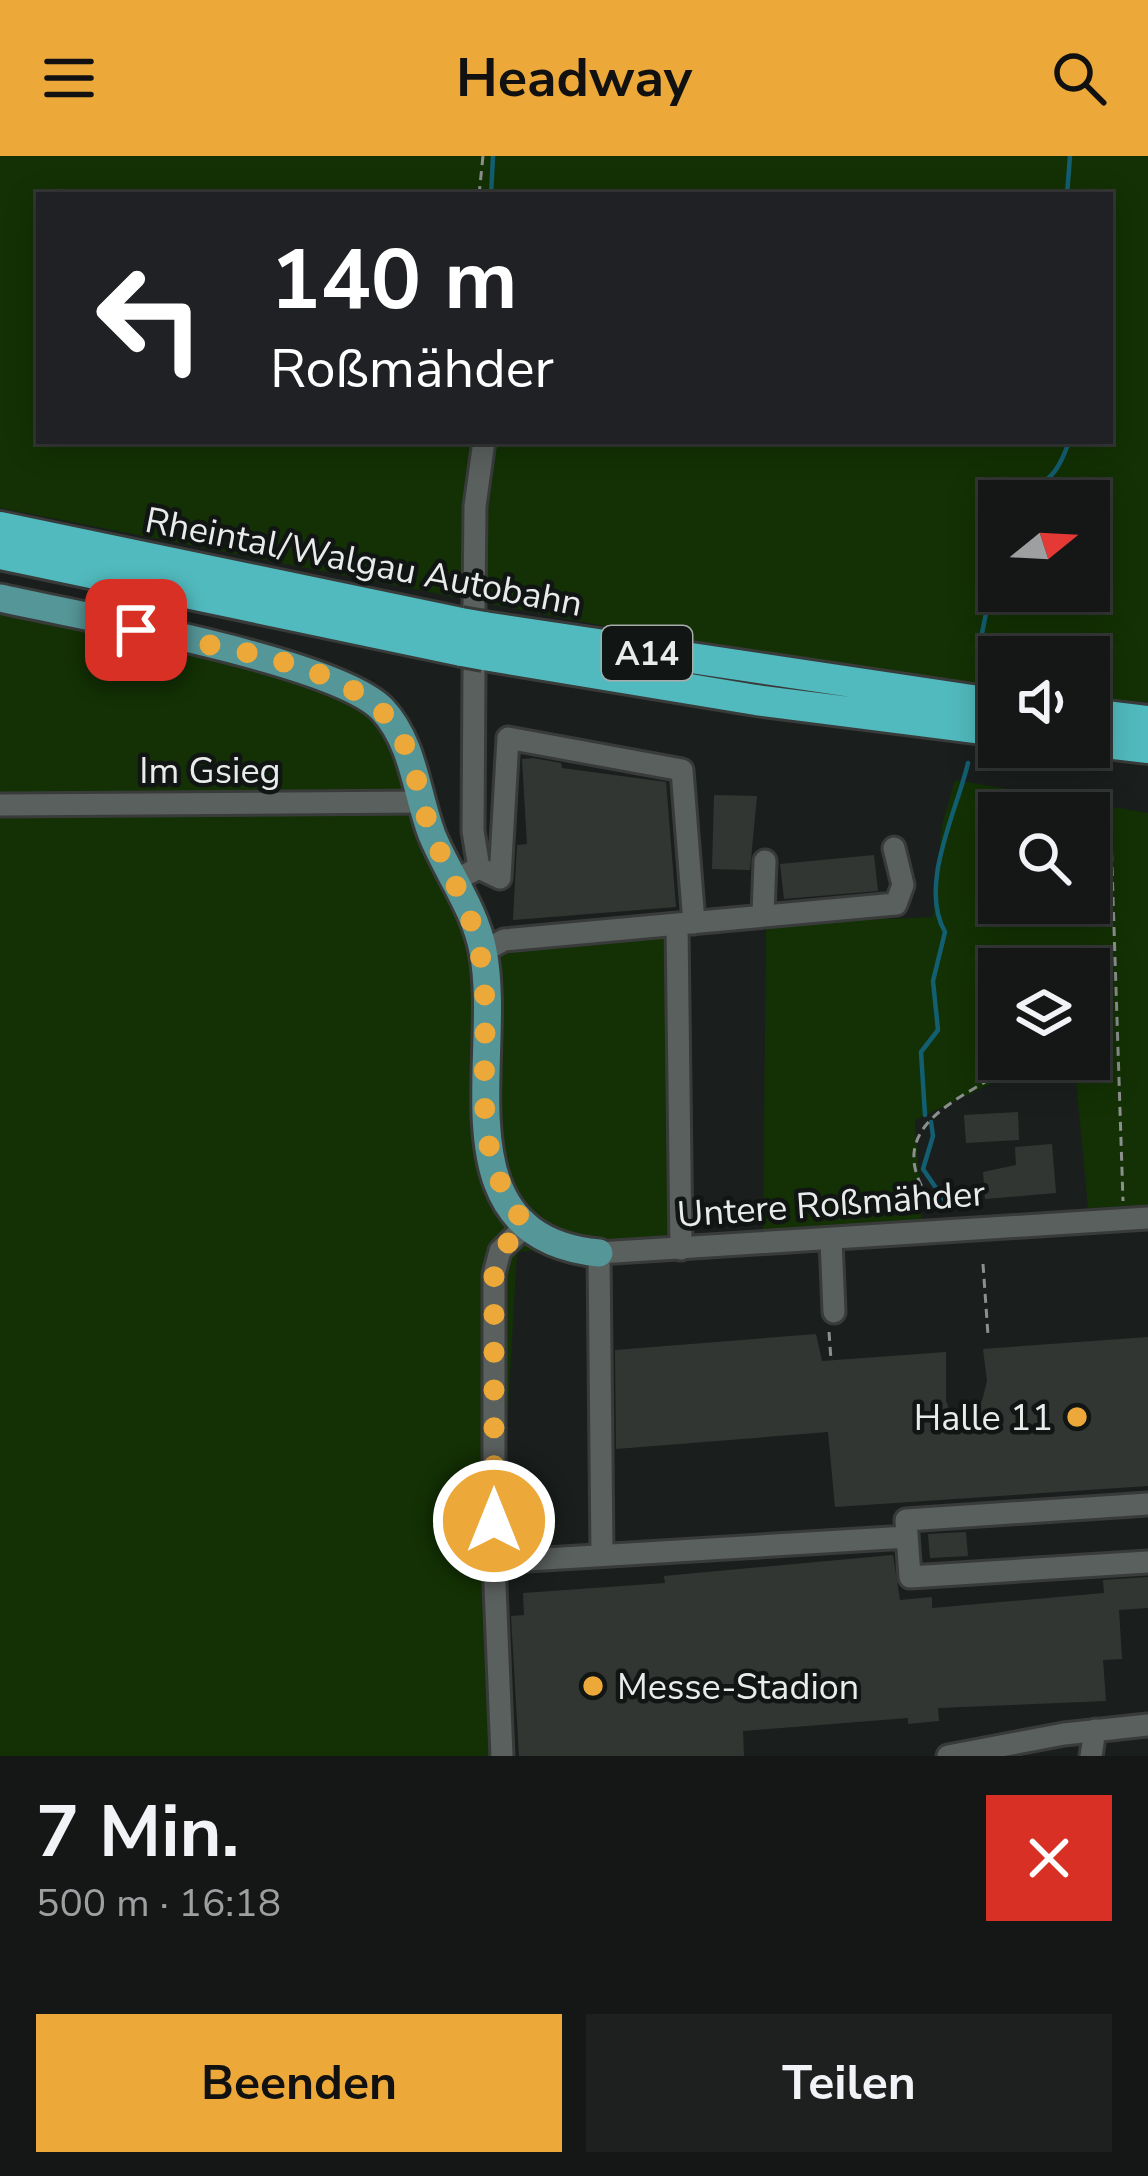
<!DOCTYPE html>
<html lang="de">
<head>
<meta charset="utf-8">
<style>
  body { margin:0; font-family:"Nunito Sans",sans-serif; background:#1d201f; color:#f1f3f6; height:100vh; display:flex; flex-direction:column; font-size:45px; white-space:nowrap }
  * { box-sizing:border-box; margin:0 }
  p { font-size:39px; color:#9d9fa1 }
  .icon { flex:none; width:66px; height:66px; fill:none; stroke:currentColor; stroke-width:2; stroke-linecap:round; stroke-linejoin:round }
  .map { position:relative; height:1600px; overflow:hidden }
  .panel { display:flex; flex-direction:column; background:#141716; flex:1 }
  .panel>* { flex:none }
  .guide { position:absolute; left:36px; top:36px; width:1077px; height:252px; border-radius:0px; box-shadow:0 6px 30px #0003,0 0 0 3px #333635; background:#202124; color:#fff; overflow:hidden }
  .needle { width:78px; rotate:72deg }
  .controls { position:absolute; left:978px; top:324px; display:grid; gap:24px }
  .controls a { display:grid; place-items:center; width:132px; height:132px; border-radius:0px; background:#141716; box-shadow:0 6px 30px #0003,0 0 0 3px #333635; font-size:60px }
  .pin { position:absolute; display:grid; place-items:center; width:102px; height:102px; color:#fff; margin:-51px; border-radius:24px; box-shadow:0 6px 18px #0006 }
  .me { position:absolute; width:132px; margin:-66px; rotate:0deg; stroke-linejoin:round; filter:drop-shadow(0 0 9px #0008) }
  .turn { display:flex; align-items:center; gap:42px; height:252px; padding:0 36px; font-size:54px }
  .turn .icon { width:156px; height:156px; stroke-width:2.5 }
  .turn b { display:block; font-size:84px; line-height:102px }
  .round { display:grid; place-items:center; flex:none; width:126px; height:126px; border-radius:0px; background:#1d201f }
  .head { display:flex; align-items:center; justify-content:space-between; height:204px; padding:0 36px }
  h1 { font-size:72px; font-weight:700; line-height:90px }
  .primary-button { display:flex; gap:24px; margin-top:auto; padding:24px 36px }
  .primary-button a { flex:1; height:138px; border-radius:0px; background:#eca93a; color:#111; font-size:48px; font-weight:700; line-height:138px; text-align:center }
  .primary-button a+a { background:#1d201f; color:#f1f3f6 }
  header { display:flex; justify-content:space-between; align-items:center; height:156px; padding:0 36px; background:#eca93a; color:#111; font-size:54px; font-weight:700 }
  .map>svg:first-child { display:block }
  .green { fill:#133104; fill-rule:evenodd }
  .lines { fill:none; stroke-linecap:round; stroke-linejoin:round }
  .stream { stroke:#135e71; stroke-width:4.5 }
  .building { fill:#323633 }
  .minor-casing { stroke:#383b3a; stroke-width:27 }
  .major-casing { stroke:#383b3a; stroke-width:33 }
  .highway-casing { stroke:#383b3a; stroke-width:36 }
  .path { stroke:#8b8f8e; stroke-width:3; stroke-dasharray:9 6; stroke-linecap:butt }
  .minor { stroke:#5a605e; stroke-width:21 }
  .major { stroke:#559698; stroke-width:27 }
  .highway { stroke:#51babe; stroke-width:30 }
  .highway-bridge-casing { stroke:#383b3a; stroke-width:36; stroke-linecap:butt }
  .highway-bridge { stroke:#51babe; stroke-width:30 }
  .route { stroke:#eca93a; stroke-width:21; stroke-dasharray:0 37.8 }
  .poi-dot { fill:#eca93a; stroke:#111615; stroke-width:4.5 }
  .labels { text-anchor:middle; stroke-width:9; stroke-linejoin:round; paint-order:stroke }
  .shield { fill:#111615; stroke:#a8acab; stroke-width:3 }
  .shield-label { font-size:33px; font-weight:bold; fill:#e9eceb }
  .street-label { font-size:36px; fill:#e9eceb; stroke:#111615 }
  .poi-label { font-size:36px; fill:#e9eceb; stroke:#111615; text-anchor:end }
</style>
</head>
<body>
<header><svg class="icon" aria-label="menu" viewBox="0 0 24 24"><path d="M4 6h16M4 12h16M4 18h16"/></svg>Headway<svg class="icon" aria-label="search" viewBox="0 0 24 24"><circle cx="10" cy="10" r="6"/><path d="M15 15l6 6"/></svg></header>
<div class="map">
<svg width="1148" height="1600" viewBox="0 0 1148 1600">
  <rect width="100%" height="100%" fill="#1a1f1e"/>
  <!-- green -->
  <path class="green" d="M0,0H1148V546L1089,541V501H999V534L783,505L0,352ZM39,39H1110V285H39ZM999,345H1089V435H999Z
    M0,454L328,532L370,557L396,594L472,791L508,797L673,777L669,1084L517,1096L500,1393L499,1600H0Z
    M955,624L1148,657V1049L1088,1052L1074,903H1089V813H999V903H1043L915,964L922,1065L763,1077L766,768L933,761L942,669ZM999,657H1089V747H999Z"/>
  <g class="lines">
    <!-- stream -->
    <path class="stream" d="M491,39L493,0
      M1067,39L1070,0
      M1009,345L1010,336C1046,332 1058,319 1069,285
      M977,502L999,393
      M925,959L921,896L938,874L933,825L945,776C918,729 957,655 968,607
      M931,966L933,980L923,1013L947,1048"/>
  </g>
  <!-- building -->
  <path class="building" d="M533,602L561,607L562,612L666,626L676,751L513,764L517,689L527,688L522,603Z
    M714,639L757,640L750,714L712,713Z
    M874,699L878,735L784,743L780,708Z
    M1018,956L1019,984L966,987L964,959Z
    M1052,988L1056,1037L985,1043L983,1016L1016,1009L1015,991Z
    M816,1178L822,1205L946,1196V1245L950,1255L965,1263L982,1245L987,1225L983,1193L1148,1181V1330L835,1351L828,1276L616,1293L615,1194Z
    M966,1376L968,1400L930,1402L928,1378Z
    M893,1399L900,1444L932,1441V1452L1104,1437L1103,1424L1148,1421V1452L1119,1454L1122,1503L1103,1504L1106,1545L938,1552L939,1565L908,1568V1562L743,1575L744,1600H519L511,1460L524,1459L523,1437L665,1427L664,1420Z"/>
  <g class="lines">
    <!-- minor casing -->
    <g class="minor-casing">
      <path id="minor" d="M474,452L475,350L484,285
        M0,649L421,646
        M479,712L500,722L508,582L682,614L694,767
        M467,718L479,712L473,675L474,515
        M763,758L765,705
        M677,769L681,1093
        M484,795L504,784L896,748L903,729L894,692
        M831,1083L834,1156
        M1148,1348L906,1364L910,1421L1148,1406
        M602,1399L599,1097L1148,1062
        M494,1406L907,1381
        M502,1600L494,1406V1118L500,1095L526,1069
        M948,1600L1064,1578L1148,1569
        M1091,1600L1095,1574"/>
    </g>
    <!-- major casing -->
    <g class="major-casing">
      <path id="major" d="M0,442C79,460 334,504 382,553C414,587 416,637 432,679C448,718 475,753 483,795C504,901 435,1081 599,1097"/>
    </g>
    <!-- highway casing -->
    <g class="highway-casing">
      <path id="highway" d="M0,371L461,467
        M0,398L462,495
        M484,471L999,548
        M484,499L756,544L999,575
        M1089,558L1148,565
        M1089,585L1148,592"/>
    </g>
    <!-- path -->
    <path class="path" d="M479,39L483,0
      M1111,681L1123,1045
      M938,1055C868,968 967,943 1022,903
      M983,1108L988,1179
      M829,1176L831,1204"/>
    <!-- minor -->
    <use href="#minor" class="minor"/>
    <!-- major -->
    <use href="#major" class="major"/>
    <!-- highway -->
    <use href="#highway" class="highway"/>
    <!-- highway-bridge casing -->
    <g class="highway-bridge-casing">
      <path id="highway-bridge" d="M461,467L484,471
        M462,495L484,499"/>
    </g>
    <!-- highway-bridge -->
    <use href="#highway-bridge" class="highway-bridge"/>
  </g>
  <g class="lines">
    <!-- route -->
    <path class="route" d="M136,474C214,493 361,504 401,581C418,613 420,652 435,685C467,756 485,778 485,859C486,942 473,1000 526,1069L500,1095L494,1118V1365"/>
  </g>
  <!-- markers -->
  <g class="poi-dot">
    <circle cx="1077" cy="1261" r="12"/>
    <circle cx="593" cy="1530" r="12"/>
  </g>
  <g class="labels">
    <!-- shield labels -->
    <rect class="shield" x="602" y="470" width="90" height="54" rx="9"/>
    <g class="shield-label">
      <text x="647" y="509">A14</text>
    </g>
    <!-- street labels -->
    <g class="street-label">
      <text transform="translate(364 405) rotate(11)" y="13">Rheintal/Walgau Autobahn</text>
      <text x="210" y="627">Im Gsieg</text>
      <text transform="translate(831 1047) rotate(-4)" y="13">Untere Roßmähder</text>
    </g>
    <!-- poi labels -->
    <g class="poi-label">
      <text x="1053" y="1274">Halle 11</text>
      <text x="617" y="1543" text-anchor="start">Messe-Stadion</text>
    </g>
  </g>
</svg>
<div class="controls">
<a><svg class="needle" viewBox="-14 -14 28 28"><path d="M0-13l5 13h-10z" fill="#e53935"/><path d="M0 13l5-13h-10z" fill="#9d9fa1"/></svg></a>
<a><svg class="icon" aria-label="sound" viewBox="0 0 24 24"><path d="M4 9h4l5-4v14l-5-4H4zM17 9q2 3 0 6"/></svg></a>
<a><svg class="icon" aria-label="search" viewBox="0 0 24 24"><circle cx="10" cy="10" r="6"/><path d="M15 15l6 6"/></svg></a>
<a><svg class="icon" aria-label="layers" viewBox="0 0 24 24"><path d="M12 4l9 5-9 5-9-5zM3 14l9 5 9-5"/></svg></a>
</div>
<div class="pin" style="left:136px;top:474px;background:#d93025"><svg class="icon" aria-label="arrive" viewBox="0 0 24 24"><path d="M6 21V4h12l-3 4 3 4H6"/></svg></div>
<svg class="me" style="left:494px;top:1365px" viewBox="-20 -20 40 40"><circle r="17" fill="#eca93a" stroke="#fff" stroke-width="3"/><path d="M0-11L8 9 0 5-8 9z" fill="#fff"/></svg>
<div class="guide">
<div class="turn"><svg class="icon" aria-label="left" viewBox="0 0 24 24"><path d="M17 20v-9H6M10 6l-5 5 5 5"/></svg><div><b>140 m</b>Roßmähder</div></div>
</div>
</div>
<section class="panel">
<div class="head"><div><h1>7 Min.</h1><p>500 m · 16:18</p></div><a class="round" style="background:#d93025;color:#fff"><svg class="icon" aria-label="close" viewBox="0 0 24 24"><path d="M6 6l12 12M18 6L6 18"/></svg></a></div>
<div class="primary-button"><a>Beenden</a><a>Teilen</a></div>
</section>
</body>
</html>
